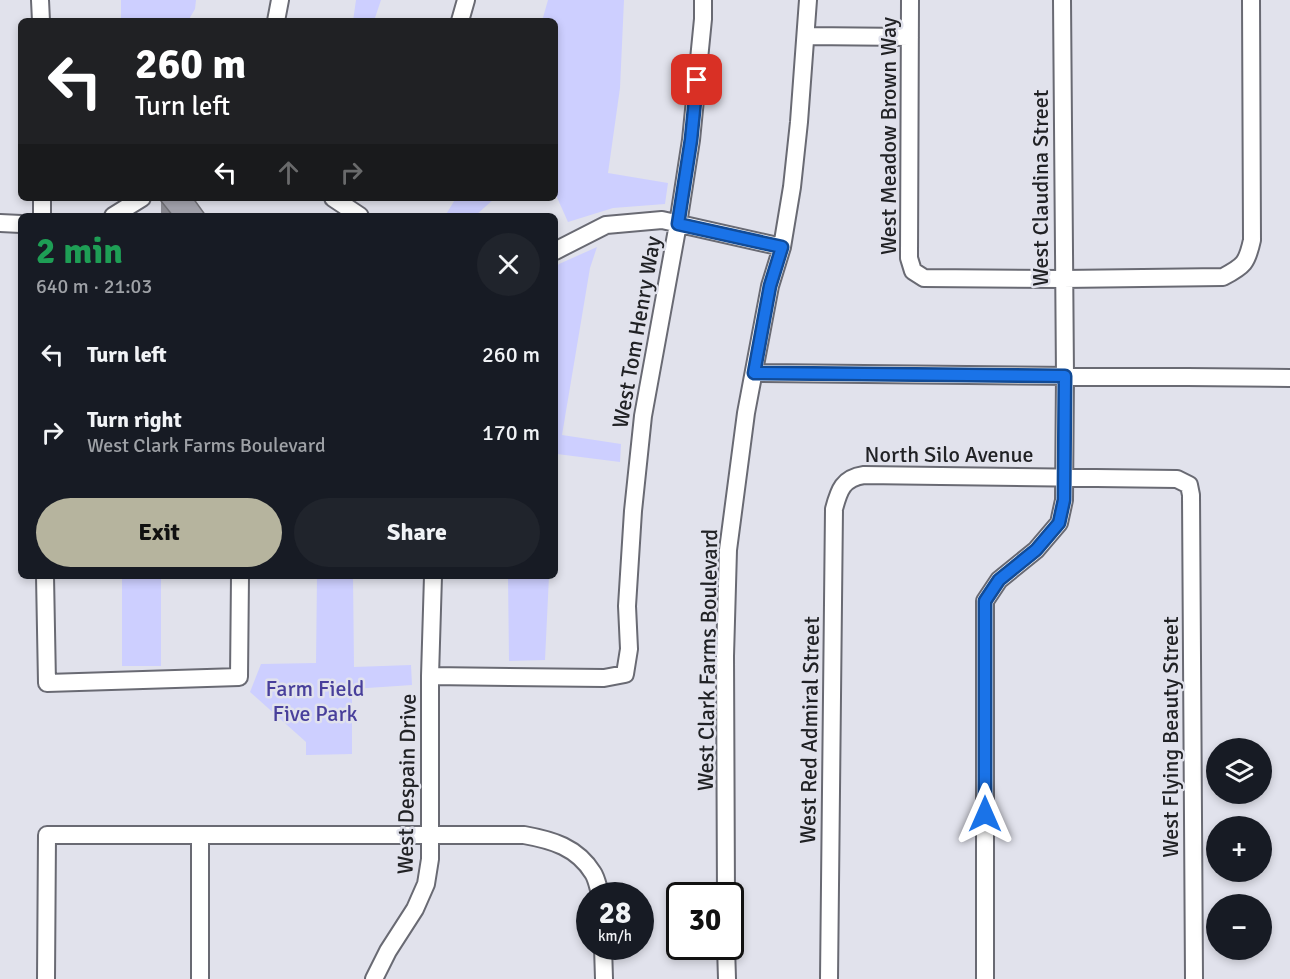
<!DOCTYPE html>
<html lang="en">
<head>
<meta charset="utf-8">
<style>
  body { margin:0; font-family:Signika,sans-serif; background:#20242c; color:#f1f3f6; height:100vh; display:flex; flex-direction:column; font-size:22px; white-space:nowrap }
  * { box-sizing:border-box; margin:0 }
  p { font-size:20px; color:#9ea1a6 }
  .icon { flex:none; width:33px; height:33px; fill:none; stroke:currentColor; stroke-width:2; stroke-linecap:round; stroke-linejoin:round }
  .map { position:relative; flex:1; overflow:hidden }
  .side { position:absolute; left:18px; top:213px; width:540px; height:366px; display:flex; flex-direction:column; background:#171b24; border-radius:9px; box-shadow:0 3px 9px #0003 }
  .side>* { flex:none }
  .banner { position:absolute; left:18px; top:18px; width:540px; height:183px; border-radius:9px; box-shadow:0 3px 9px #0003; background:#202124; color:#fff; overflow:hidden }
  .fabs { position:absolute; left:1206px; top:738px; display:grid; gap:12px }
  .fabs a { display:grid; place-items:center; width:66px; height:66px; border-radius:50%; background:#171b24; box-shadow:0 3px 9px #0003; font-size:30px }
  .speed { position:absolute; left:576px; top:882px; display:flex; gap:12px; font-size:30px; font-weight:700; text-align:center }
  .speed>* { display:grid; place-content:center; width:78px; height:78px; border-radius:50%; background:#171b24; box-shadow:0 3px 9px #0003; line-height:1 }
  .speed small { font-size:15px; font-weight:400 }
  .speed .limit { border:3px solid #111; border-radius:9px; background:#fff; color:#111 }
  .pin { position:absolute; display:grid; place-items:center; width:51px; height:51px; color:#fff; margin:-26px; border-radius:12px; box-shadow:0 3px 9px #0006 }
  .me { position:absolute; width:66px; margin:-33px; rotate:0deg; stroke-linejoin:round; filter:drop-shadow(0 0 4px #0008) }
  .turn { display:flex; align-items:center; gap:21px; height:126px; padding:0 18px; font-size:27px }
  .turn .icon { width:78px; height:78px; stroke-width:2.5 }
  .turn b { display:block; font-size:42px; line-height:51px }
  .lanes { display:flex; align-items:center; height:57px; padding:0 18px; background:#0003; justify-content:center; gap:30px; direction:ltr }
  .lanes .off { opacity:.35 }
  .round { display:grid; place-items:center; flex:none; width:63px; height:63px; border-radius:32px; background:#20242c }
  .head { display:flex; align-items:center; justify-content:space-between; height:102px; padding:0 18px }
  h1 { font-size:36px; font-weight:700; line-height:45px; color:#1e9e55 }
  .button { display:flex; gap:12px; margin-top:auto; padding:12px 18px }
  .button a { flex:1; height:69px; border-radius:36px; background:#b6b49e; color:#111; font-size:24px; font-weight:700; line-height:69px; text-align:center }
  .button a+a { background:#20242c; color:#f1f3f6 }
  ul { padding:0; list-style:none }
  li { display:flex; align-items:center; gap:18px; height:78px; padding:0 18px }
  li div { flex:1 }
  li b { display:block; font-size:22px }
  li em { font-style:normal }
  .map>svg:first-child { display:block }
  .green { fill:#cdcfff }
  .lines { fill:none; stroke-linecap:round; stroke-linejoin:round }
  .minor-casing { stroke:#696a73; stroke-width:20 }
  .minor { stroke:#fff; stroke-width:16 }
  .wall { fill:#8e8e96 }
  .building { fill:#a5a5af; stroke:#74747a; stroke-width:1.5 }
  .route-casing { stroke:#114b97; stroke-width:15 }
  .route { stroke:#1a73e8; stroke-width:10 }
  .labels { text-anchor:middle; stroke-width:5; stroke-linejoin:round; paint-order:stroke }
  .street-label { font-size:22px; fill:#212225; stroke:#e1e2ec }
  .park-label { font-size:22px; fill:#483f9b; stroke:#e1e2ec }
</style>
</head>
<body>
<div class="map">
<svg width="1290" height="979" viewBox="0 0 1290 979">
  <rect width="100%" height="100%" fill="#e1e2ec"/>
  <!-- green -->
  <path class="green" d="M121,0H196L195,9L188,21H121Z
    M356,0H381L374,21H353Z
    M548,0H624L620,88L608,173L668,183L665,204L613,208L568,222L555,193V21H542Z
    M456,198H495L475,216H445Z
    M597,247L590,268L562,435L621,444L620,462L557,454L555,487V268L559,264Z
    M122,576H161V666H122Z
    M317,576H353L354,667L411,665L412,685L352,689V754L306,755V742L250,692L261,664L316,663Z
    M508,576H549L545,660L509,661Z"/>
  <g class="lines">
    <!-- minor casing -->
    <g class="minor-casing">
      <path id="minor" d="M40,0L41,21
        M910,0L909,258L913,271L924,278L1063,279L1223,277C1244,266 1247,263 1252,240L1251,0
        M276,21L280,0
        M460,21L466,0
        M806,36L910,37
        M42,198V216
        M333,198L360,216
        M113,216L142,198
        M0,223L21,224
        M555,251L606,225L662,220L782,247
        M754,373L1290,378
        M45,576L47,683L239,677L240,576
        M430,676L604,678L625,674L629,649L627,606L633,511L643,416L678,224L691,140L703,19V0
        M200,835V979
        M726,896L725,656L728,550L746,413L770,286L782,247L792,187L799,122L808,0
        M603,946L604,979
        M726,946L727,979
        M46,979L47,835H524C552,840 577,847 593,873C597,879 598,888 601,896
        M374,979L388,951L415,909L426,884L430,859V676L433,576
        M829,979L834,509C839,490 843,478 864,475L1177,479L1189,485L1191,495L1194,979
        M985,979V601L999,580L1036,550L1059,523L1064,500L1065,376L1062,0"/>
    </g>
    <!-- minor -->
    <use href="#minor" class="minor"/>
  </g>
  <!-- wall -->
  <path class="wall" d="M175,200L206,216H163L161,214V201Z"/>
  <!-- building -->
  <path class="building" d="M166,198H174L175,200L178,198H193L206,216H173L161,201Z"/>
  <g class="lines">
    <!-- route casing -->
    <g class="route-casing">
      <path id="route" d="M697,80L691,140L678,224L782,247L770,286L754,373L1065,376L1064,500L1059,523L1036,550L999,580L985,601V814"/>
    </g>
    <!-- route -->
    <use href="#route" class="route"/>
  </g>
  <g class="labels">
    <!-- street labels -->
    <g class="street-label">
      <text transform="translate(888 136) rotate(-90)" y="8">West Meadow Brown Way</text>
      <text transform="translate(1040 188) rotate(-90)" y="8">West Claudina Street</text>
      <text transform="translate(636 332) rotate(-80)" y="8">West Tom Henry Way</text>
      <text x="949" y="462">North Silo Avenue</text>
      <text transform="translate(707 660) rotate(-89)" y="8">West Clark Farms Boulevard</text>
      <text transform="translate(809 730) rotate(-89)" y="8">West Red Admiral Street</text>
      <text transform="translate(1170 737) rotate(-90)" y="8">West Flying Beauty Street</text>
      <text transform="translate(406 784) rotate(-89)" y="8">West Despain Drive</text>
    </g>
    <!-- park labels -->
    <g class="park-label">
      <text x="315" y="696">Farm Field<tspan x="315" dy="25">Five Park</tspan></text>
    </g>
  </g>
</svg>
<div class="fabs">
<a><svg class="icon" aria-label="layers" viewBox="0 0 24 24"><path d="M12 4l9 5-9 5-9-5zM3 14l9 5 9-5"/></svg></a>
<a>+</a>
<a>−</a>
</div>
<div class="speed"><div>28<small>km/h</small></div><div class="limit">30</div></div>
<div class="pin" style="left:697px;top:80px;background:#d93025"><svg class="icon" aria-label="arrive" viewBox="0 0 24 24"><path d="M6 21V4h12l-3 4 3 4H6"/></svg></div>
<svg class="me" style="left:985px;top:814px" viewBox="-20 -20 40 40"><path d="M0-17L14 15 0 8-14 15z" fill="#1a73e8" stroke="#fff" stroke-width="4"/></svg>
<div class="banner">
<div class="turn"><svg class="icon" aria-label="left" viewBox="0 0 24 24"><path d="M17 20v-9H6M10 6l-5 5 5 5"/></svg><div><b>260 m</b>Turn left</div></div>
<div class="lanes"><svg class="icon" aria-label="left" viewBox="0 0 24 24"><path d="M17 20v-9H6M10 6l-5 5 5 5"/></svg><svg class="icon off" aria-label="ahead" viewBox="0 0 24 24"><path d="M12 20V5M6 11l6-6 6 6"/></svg><svg class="icon off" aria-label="right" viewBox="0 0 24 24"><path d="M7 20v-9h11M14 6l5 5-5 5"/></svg></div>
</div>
<section class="side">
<div class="head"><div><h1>2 min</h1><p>640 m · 21:03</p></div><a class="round"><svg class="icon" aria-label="close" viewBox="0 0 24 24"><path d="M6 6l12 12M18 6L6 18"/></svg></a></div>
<ul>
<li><svg class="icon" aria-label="left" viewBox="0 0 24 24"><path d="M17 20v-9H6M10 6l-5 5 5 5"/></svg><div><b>Turn left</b></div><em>260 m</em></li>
<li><svg class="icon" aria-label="right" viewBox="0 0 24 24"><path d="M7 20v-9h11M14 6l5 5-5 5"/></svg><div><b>Turn right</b><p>West Clark Farms Boulevard</p></div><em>170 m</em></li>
</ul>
<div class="button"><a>Exit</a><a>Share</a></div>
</section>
</div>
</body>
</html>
